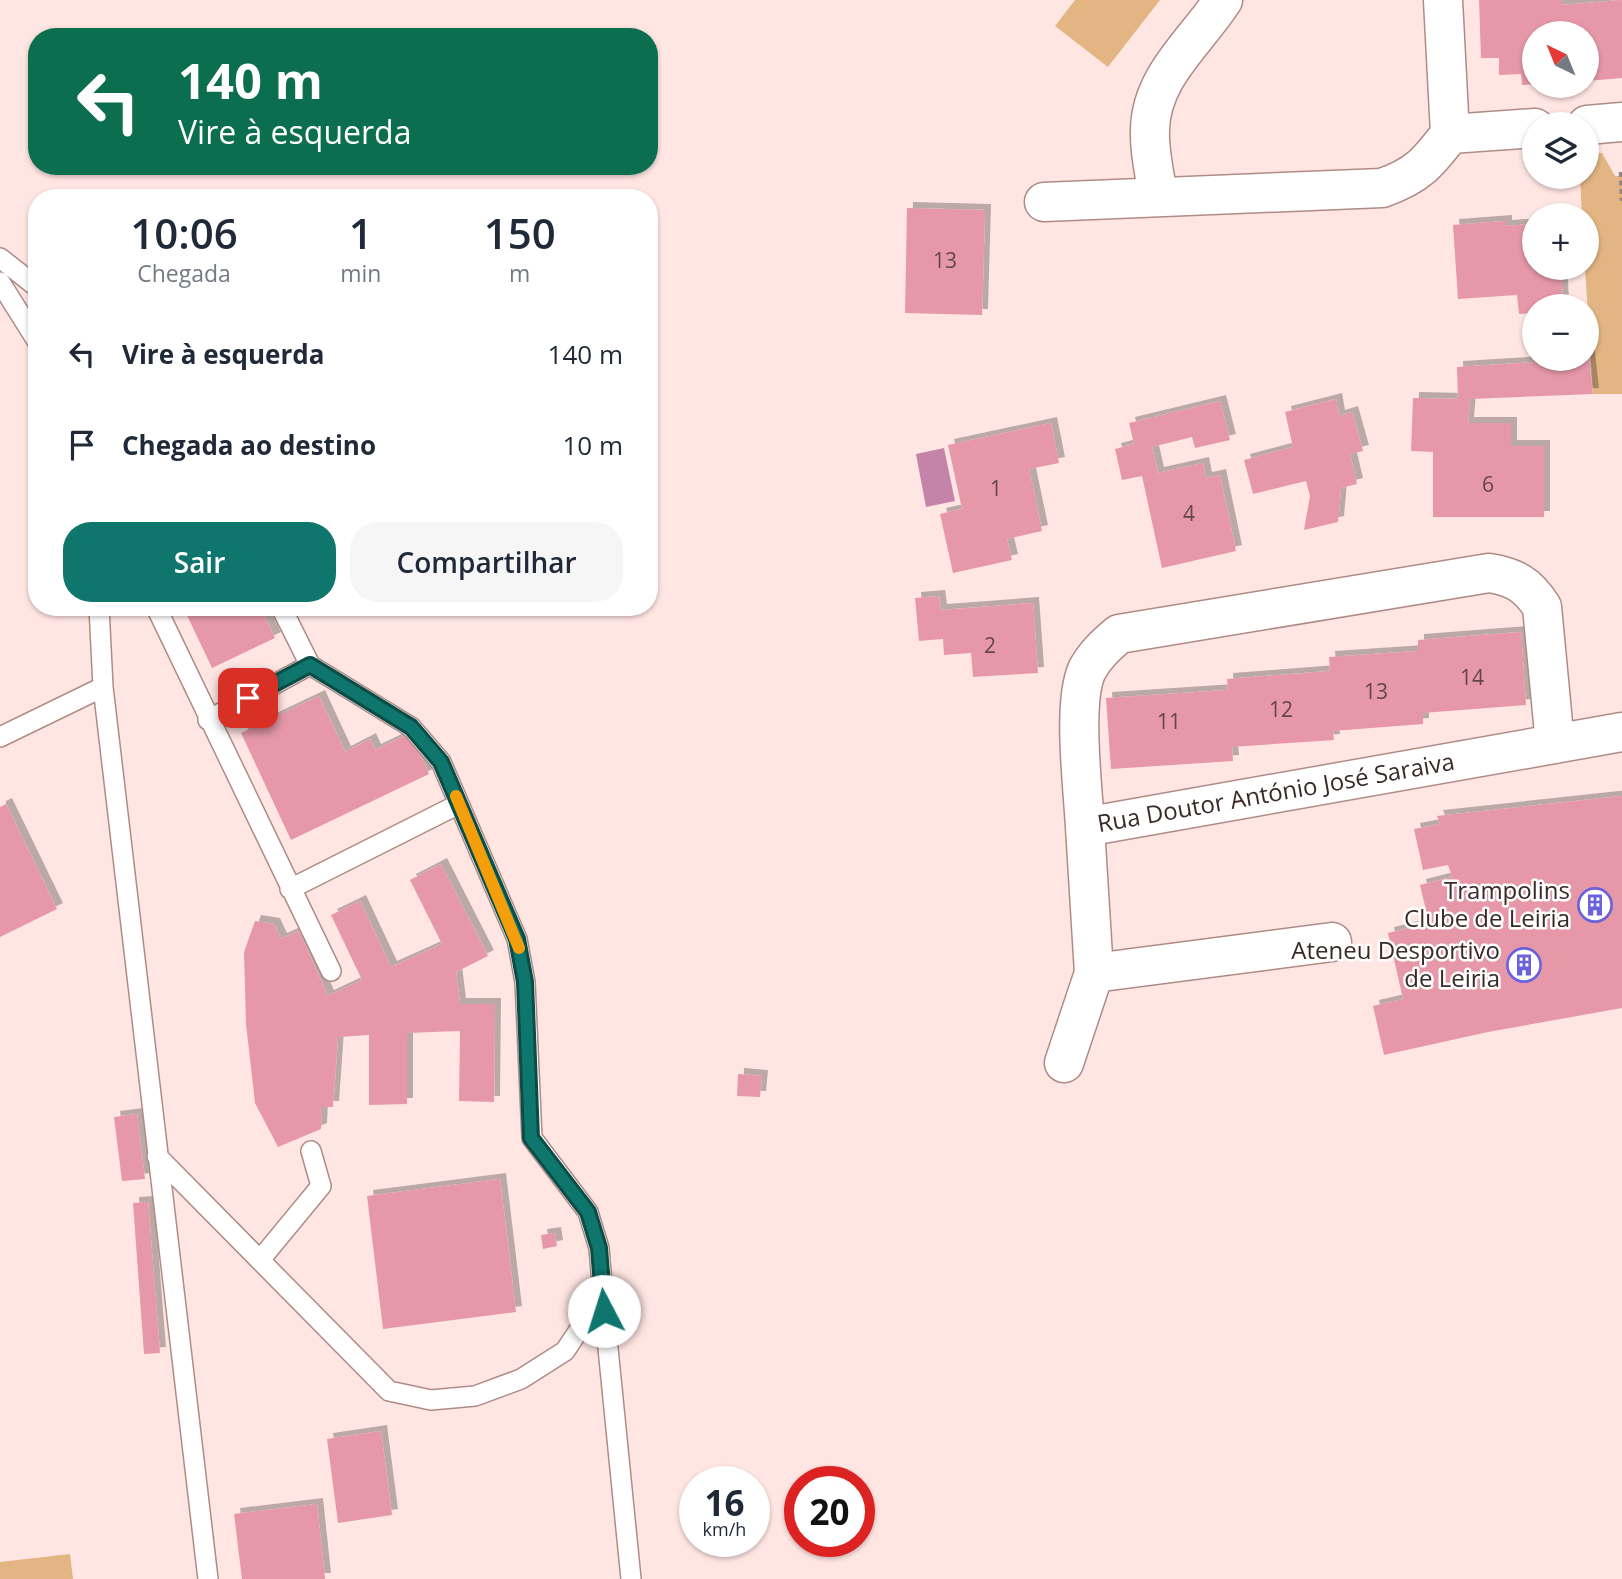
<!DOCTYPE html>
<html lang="pt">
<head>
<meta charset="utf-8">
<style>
  body { margin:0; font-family:"Open Sans",sans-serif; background:#f6f6f7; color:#1f2937; height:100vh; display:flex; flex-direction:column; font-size:26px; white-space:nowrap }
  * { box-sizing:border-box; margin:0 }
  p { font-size:23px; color:#747a83 }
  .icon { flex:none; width:38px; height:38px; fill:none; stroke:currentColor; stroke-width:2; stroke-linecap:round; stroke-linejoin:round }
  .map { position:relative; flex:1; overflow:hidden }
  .drawer { position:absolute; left:28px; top:189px; width:630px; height:427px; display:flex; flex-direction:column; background:#fff; border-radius:28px; box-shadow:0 2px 5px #0004 }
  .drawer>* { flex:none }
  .banner { position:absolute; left:28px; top:28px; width:630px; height:147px; border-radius:28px; box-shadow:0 2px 5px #0004; background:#0b6e4f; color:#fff; overflow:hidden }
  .needle { width:46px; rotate:317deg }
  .buttons { position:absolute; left:1522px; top:21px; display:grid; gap:14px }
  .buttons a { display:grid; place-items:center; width:77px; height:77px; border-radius:50%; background:#fff; box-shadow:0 2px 5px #0004; font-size:35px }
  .speed { position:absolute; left:679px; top:1466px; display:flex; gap:14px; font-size:35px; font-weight:700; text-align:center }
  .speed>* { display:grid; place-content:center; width:91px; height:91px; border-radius:50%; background:#fff; box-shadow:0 2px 5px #0004; line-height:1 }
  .speed small { font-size:18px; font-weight:400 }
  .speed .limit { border:10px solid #d22; background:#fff; color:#111 }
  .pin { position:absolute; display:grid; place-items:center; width:60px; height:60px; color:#fff; margin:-30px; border-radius:14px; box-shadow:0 4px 10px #0006 }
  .me { position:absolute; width:77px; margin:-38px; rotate:355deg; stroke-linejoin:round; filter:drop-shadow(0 0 5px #0008) }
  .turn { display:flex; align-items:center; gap:24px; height:147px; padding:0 35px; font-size:32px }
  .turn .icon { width:91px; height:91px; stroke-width:2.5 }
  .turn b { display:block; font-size:49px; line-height:60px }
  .eta { display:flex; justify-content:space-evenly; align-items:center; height:119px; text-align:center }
  .eta b { font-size:42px; font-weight:600; line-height:49px }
  .primary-button { display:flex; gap:14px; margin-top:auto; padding:14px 35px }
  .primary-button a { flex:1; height:80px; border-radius:28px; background:#0f766e; color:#fff; font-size:28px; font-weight:600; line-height:80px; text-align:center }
  .primary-button a+a { background:#f6f6f7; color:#1f2937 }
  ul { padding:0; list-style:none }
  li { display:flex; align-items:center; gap:21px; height:91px; padding:0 35px }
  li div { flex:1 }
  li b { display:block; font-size:26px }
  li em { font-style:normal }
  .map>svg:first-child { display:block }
  .green { fill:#e3b583 }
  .water { fill:#c683a9 }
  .building { fill:#e698a8; filter:url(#shadow) }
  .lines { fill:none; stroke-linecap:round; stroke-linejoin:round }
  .lane-casing { stroke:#b08b86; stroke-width:22 }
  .street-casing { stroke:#b08b86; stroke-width:41 }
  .path { stroke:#978381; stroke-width:4.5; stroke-dasharray:5 3.5; stroke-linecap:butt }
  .lane { stroke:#fff; stroke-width:19 }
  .street { stroke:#fff; stroke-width:38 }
  .route-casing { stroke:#0a4d48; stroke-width:18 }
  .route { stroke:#0f766e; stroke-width:12 }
  .slow { stroke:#f59e0b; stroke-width:12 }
  .labels { text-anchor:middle; stroke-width:5; stroke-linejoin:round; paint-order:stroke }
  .number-label { font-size:21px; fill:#644648 }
  .street-label { font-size:24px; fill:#392a28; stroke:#fff }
  .poi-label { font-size:24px; fill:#392a28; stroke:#fff; text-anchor:end }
</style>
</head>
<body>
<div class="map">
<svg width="1622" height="1579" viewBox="0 0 1622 1579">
  <defs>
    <filter id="shadow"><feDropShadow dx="6" dy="-6" stdDeviation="0" flood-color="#0004"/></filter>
  </defs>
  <rect width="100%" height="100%" fill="#ffe6e3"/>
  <!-- green -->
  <path class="green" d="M1075,0H1160L1108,67L1055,26Z
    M1587,153H1602L1615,176H1622V394H1593L1585,268L1587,215H1582L1580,177H1587Z
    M70,1554L73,1579H0V1562Z"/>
  <!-- water -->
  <path class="water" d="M944,448L955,501L926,507L916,454Z"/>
  <!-- building -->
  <path class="building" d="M1479,0H1562V5L1622,0V78L1587,81V33H1535V84L1522,85L1521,74L1499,75V58H1481Z
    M907,208L985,210L982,315L905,313Z
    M1506,221V226L1535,224V268H1561L1563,306H1535V313L1519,314L1517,295L1458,299L1453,225Z
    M1587,340L1593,394L1470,399L1468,423H1511V446H1544V517H1433V452L1411,451L1413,398L1458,399L1457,367L1587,359Z
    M1336,399L1339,416L1352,412L1363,451L1350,454L1357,484L1341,488L1338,522L1304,530L1310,496L1306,481L1253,494L1244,460L1293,447L1285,412Z
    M1220,401L1230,440L1195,448L1192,437L1152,447L1158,473L1203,463L1206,478L1220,475L1236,551L1162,568L1142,476L1122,480L1115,449L1134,444L1129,423Z
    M1051,423L1059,463L1029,469L1042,531L1007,539L1012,560L953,573L940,514L962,509L948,445Z
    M939,596L941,610L1033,603L1038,673L973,677L971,653L944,655L943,639L919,641L915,598Z
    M183,607H260L275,638L212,668Z
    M1521,632L1526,705L1423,713V724L1333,731L1334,740L1232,747L1233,761L1111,769L1106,698L1228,690L1227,679L1330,671L1329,657L1418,651V640Z
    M319,696L345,752L370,739L375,750L410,733L429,774L291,840L241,733Z
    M1622,796V1008L1488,1032L1384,1055L1373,1006L1403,999L1388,933L1429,923L1420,885L1452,877L1448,865L1423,870L1414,829L1440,824L1437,816Z
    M6,804L57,909L0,937V807Z
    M441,864L488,956L456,972L460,1004H495L494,1102L459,1101L460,1031L407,1033V1104L369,1105V1035L338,1037L333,1107H322L321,1129L278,1147L255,1103L246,1024L244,952L255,921L274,924L281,939L299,931L328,996L362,980L331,915L360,901L391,967L442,944L410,880Z
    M738,1074L762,1076L760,1097L737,1096Z
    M137,1114L145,1179L122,1181L114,1117Z
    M500,1179L516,1312L383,1329L367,1196Z
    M148,1202L160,1353L144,1354L133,1203Z
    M555,1233L557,1246L543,1249L541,1235Z
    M381,1431L392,1515L338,1523L327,1439Z
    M317,1504L325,1579H242L234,1514Z"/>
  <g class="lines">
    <!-- lane casing -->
    <g class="lane-casing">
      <path id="lane" d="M0,258L37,287
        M0,282L37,341
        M99,607L103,687L208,1579
        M156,607L331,971
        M281,607L310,665
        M0,737L103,687
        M290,889L459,804
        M157,1156L389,1391L431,1400L475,1396L521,1379L565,1351L591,1312L602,1284L599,1248L588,1212L532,1138L525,982L517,939L441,762L411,727L310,665L208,720
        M260,1260L321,1186L311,1151
        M602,1288L631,1579"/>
    </g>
    <!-- street casing -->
    <g class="street-casing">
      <path id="street" d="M1443,0L1450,134
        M1587,125L1622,122
        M1158,196C1155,175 1149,152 1150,131C1150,77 1196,42 1223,0
        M1044,202L1382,188C1417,176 1428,163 1450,134L1535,128
        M1085,827C1083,788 1072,703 1087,670C1095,655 1106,645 1119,634L1489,573C1515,577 1528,585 1542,607L1555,744
        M1094,973L1332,942
        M1064,1063L1094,973L1085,827L1622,732"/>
    </g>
    <!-- path -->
    <path class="path" d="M1621,172L1622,201"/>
    <!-- lane -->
    <use href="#lane" class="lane"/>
    <!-- street -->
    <use href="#street" class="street"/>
  </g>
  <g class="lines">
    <!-- route casing -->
    <g class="route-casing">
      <path id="route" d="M248,698L310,665L411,727L441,762L517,939L525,982L531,1138L588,1212L599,1248L604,1311"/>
    </g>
    <!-- route -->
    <use href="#route" class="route"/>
    <!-- slow -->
    <path class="slow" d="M456,796L519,948"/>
  </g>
  <!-- icons -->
  <defs>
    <g id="building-ring" transform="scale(1.75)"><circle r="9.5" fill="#fff" stroke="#6a61db" stroke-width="1.5"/><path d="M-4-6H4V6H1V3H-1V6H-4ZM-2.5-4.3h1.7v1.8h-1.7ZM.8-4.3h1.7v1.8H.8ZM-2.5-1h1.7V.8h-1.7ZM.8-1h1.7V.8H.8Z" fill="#6a61db"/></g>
  </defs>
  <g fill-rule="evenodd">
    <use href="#building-ring" x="1595" y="905"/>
    <use href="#building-ring" x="1524" y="965"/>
  </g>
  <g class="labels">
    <!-- number labels -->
    <g class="number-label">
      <text x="945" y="268">13</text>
      <text x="1488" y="492">6</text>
      <text x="996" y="496">1</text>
      <text x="1189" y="521">4</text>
      <text x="990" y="653">2</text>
      <text x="1472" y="685">14</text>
      <text x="1376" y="699">13</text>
      <text x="1281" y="717">12</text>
      <text x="1169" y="729">11</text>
    </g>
    <!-- street labels -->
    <g class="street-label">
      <text transform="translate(1276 793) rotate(-10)" y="8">Rua Doutor António José Saraiva</text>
    </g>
    <!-- poi labels -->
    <g class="poi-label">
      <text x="1570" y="899">Trampolins<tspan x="1570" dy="28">Clube de Leiria</tspan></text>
      <text x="1500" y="959">Ateneu Desportivo<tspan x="1500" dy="28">de Leiria</tspan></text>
    </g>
  </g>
</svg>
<div class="buttons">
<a><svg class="needle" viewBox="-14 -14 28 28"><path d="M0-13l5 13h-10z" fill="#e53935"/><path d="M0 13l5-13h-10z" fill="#747a83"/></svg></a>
<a><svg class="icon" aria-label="layers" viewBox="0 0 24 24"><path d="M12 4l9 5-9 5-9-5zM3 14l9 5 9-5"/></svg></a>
<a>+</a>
<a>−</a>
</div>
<div class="speed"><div>16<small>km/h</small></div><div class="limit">20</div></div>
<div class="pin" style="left:248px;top:698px;background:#d93025"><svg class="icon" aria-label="arrive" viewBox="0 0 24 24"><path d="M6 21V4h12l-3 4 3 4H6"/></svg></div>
<svg class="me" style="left:604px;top:1311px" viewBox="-20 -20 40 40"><circle r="19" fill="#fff"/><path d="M0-13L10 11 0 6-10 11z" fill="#0f766e"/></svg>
<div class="banner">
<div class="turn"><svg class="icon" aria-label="left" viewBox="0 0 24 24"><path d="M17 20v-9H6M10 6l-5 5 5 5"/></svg><div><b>140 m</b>Vire à esquerda</div></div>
</div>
<section class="drawer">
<div class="eta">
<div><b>10:06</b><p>Chegada</p></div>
<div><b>1</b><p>min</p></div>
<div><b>150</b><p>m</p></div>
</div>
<ul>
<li><svg class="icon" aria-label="left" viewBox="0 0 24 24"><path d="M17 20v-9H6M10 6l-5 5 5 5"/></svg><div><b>Vire à esquerda</b></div><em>140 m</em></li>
<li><svg class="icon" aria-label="arrive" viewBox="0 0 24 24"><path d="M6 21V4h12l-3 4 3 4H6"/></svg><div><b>Chegada ao destino</b></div><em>10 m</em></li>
</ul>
<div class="primary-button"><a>Sair</a><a>Compartilhar</a></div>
</section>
</div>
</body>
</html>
